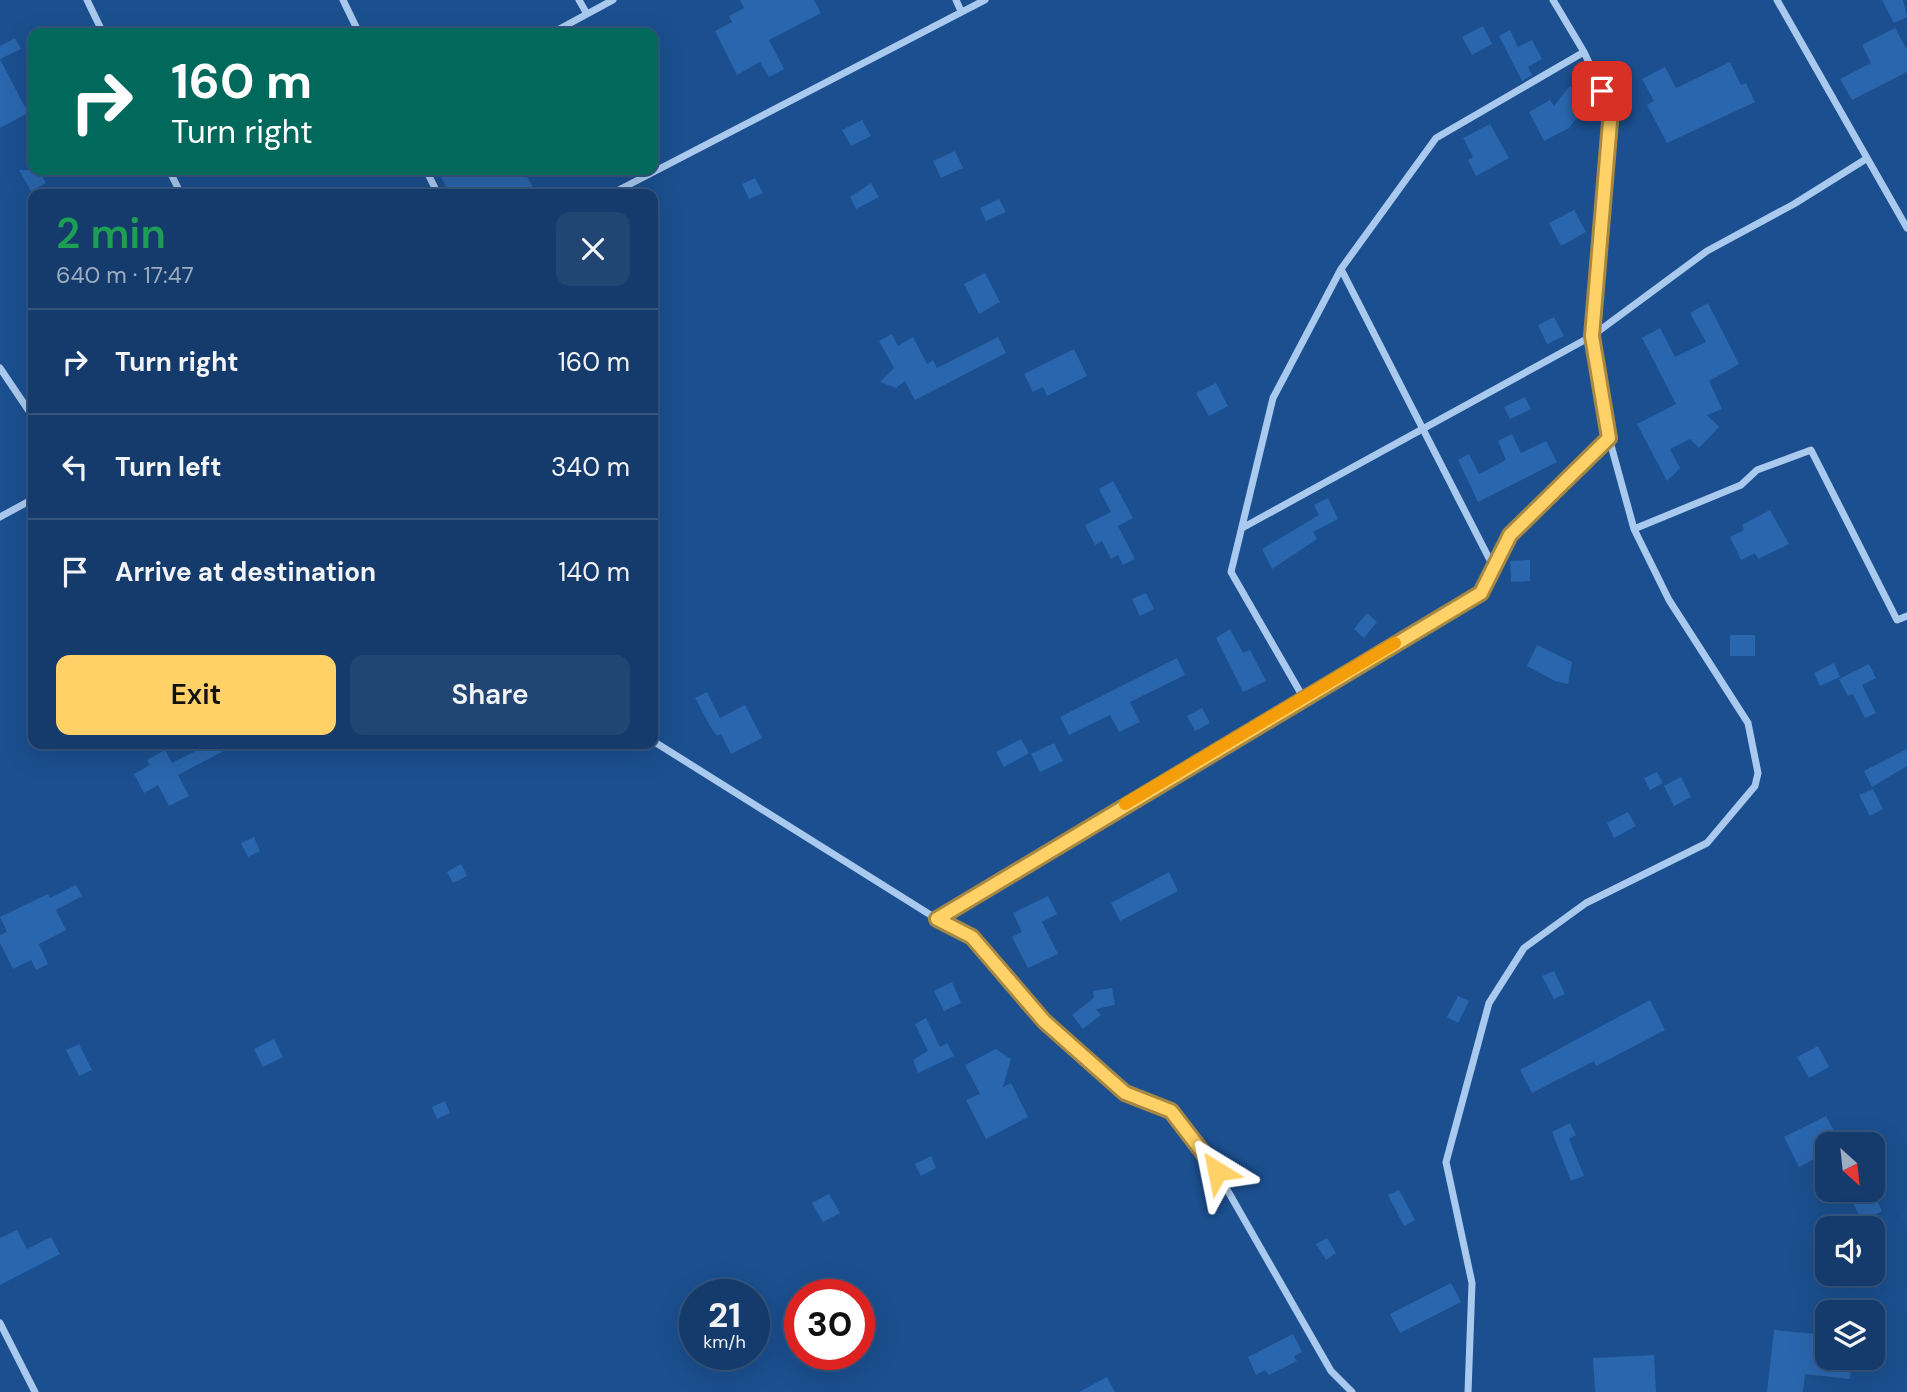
<!DOCTYPE html>
<html lang="en">
<head>
<meta charset="utf-8">
<style>
  body { margin:0; font-family:"DM Sans",sans-serif; background:#214673; color:#f1f3f6; height:100vh; display:flex; flex-direction:column; font-size:26px; white-space:nowrap }
  * { box-sizing:border-box; margin:0 }
  p { font-size:23px; color:#9dadc1 }
  .icon { flex:none; width:38px; height:38px; fill:none; stroke:currentColor; stroke-width:2; stroke-linecap:round; stroke-linejoin:round }
  .map { position:relative; flex:1; overflow:hidden }
  .panel { position:absolute; left:28px; top:189px; width:630px; height:560px; display:flex; flex-direction:column; background:#143b6b; border-radius:14px; box-shadow:0 7px 28px #0002,0 0 0 2px #33557e }
  .panel>* { flex:none }
  .banner { position:absolute; left:28px; top:28px; width:630px; height:147px; border-radius:14px; box-shadow:0 7px 28px #0002,0 0 0 2px #33557e; background:#00695c; color:#fff; overflow:hidden }
  .needle { width:46px; rotate:153deg }
  .fabs { position:absolute; left:1815px; top:1132px; display:grid; gap:14px }
  .fabs a { display:grid; place-items:center; width:70px; height:70px; border-radius:14px; background:#143b6b; box-shadow:0 7px 28px #0002,0 0 0 2px #33557e; font-size:35px }
  .speed { position:absolute; left:679px; top:1279px; display:flex; gap:14px; font-size:35px; font-weight:700; text-align:center }
  .speed>* { display:grid; place-content:center; width:91px; height:91px; border-radius:50%; background:#143b6b; box-shadow:0 7px 28px #0002,0 0 0 2px #33557e; line-height:1 }
  .speed small { font-size:18px; font-weight:400 }
  .speed .limit { border:10px solid #d22; background:#fff; color:#111 }
  .pin { position:absolute; display:grid; place-items:center; width:60px; height:60px; color:#fff; margin:-30px; border-radius:14px; box-shadow:0 4px 10px #0006 }
  .me { position:absolute; width:77px; margin:-38px; rotate:325deg; stroke-linejoin:round; filter:drop-shadow(0 0 5px #0008) }
  .turn { display:flex; align-items:center; gap:24px; height:147px; padding:0 28px; font-size:32px }
  .turn .icon { width:91px; height:91px; stroke-width:2.5 }
  .turn b { display:block; font-size:49px; line-height:60px }
  .round { display:grid; place-items:center; flex:none; width:74px; height:74px; border-radius:14px; background:#214673 }
  .head { display:flex; align-items:center; justify-content:space-between; height:119px; padding:0 28px }
  h1 { font-size:42px; font-weight:600; line-height:52px; color:#1e9e55 }
  .cta { display:flex; gap:14px; margin-top:auto; padding:14px 28px }
  .cta a { flex:1; height:80px; border-radius:14px; background:#ffd166; color:#111; font-size:28px; font-weight:600; line-height:80px; text-align:center }
  .cta a+a { background:#214673; color:#f1f3f6 }
  ul { padding:0; list-style:none }
  li { display:flex; align-items:center; gap:21px; height:105px; padding:0 28px; border-top:2px solid #33557e }
  li div { flex:1 }
  li b { display:block; font-size:26px }
  li em { font-style:normal }
  .map>svg:first-child { display:block }
  .building { fill:#2a66ad }
  .lines { fill:none; stroke-linecap:round; stroke-linejoin:round }
  .street { stroke:#a9c9ee; stroke-width:7 }
  .route-casing { stroke:#a68842; stroke-width:18 }
  .route { stroke:#ffd166; stroke-width:12 }
  .slow { stroke:#f59e0b; stroke-width:12 }
</style>
</head>
<body>
<div class="map">
<svg width="1907" height="1392" viewBox="0 0 1907 1392">
  <rect width="100%" height="100%" fill="#1b4f8f"/>
  <!-- building -->
  <path class="building" d="M740,0H814L821,13L769,40L784,69L769,77L760,62L737,75L715,31L732,22L729,16L744,8Z
    M1882,0H1903L1907,17L1894,23Z
    M1483,26L1492,44L1472,55L1462,37Z
    M1895,28L1907,50V72L1852,100L1840,79L1871,63L1862,45Z
    M1510,30L1518,47L1532,40L1542,59L1528,67L1532,75L1522,81L1499,36Z
    M15,38L21,49L0,59L28,113L0,128V46Z
    M1730,62L1741,85L1746,83L1755,102L1667,143L1647,105L1654,101L1642,79L1665,67L1676,88Z
    M1570,86L1590,101L1569,128L1544,141L1529,112L1550,100L1554,106Z
    M862,120L871,136L851,146L842,130Z
    M1490,124L1509,158L1476,176L1468,160L1473,157L1463,138Z
    M955,151L963,168L941,178L933,161Z
    M19,170H39L46,183L31,191Z
    M437,170H523L537,194H479L477,189L466,194H450Z
    M755,178L763,193L749,199L742,184Z
    M871,183L879,197L856,209L850,197Z
    M999,199L1006,212L986,221L980,208Z
    M1574,210L1586,232L1561,246L1549,223Z
    M985,273L1000,302L979,314L964,284Z
    M1708,303L1739,364L1709,381L1722,409L1707,415L1719,427L1699,448L1690,439L1670,449L1680,468L1667,481L1637,424L1676,404L1642,338L1660,328L1675,357L1706,342L1690,313Z
    M1554,317L1564,336L1547,344L1538,325Z
    M892,334L898,346L913,337L927,364L933,360L937,368L998,337L1006,353L915,400L905,381L896,388L880,382L894,368L879,341Z
    M1074,349L1087,376L1047,396L1043,387L1033,392L1024,374Z
    M1216,383L1228,406L1209,416L1196,393Z
    M1525,397L1531,409L1510,419L1504,407Z
    M1512,434L1521,453L1546,441L1557,462L1478,502L1458,460L1469,454L1479,474L1506,460L1498,441Z
    M1113,481L1133,518L1118,526L1135,559L1123,565L1118,555L1111,559L1102,541L1095,545L1085,525L1111,512L1099,489Z
    M1328,498L1338,519L1313,532L1317,539L1272,569L1262,549L1319,515L1314,505Z
    M1770,510L1789,544L1758,559L1755,553L1741,560L1730,537L1744,530L1742,525Z
    M1530,560V581L1511,582L1510,561Z
    M1146,593L1154,609L1140,616L1132,599Z
    M1367,613L1377,622L1364,638L1354,629Z
    M1230,629L1243,653L1250,650L1266,681L1243,692L1216,638Z
    M1730,635H1755V656H1730Z
    M1537,645L1572,662L1568,684L1555,681L1527,666Z
    M1177,658L1185,675L1130,702L1140,722L1119,732L1110,715L1069,735L1060,717Z
    M1834,663L1840,677L1820,686L1814,673Z
    M1869,664L1876,678L1862,685L1876,713L1865,718L1853,694L1848,696L1839,679Z
    M707,692L720,718L745,705L762,738L731,754L721,734L717,736L710,726L695,698Z
    M1202,708L1210,723L1195,731L1187,716Z
    M1021,739L1029,753L1004,767L996,752Z
    M1054,743L1063,761L1040,772L1031,754Z
    M210,744H237L178,775L189,796L169,806L158,785L144,793L134,774L150,765L147,760L165,750L172,763Z
    M1907,749V766L1872,787L1864,771Z
    M1657,772L1663,783L1650,790L1644,778Z
    M1681,777L1691,797L1674,806L1664,786Z
    M1873,789L1883,809L1870,816L1859,795Z
    M1628,812L1636,826L1614,838L1607,823Z
    M254,837L260,851L248,857L241,843Z
    M461,864L467,876L453,883L447,872Z
    M1169,872L1178,891L1120,921L1111,903Z
    M76,885L82,896L56,910L66,930L39,944L48,964L36,970L31,960L13,969L0,943V935L7,932L0,917L48,894L50,898Z
    M1048,896L1057,914L1042,922L1058,954L1028,968L1012,937L1022,932L1013,913Z
    M1554,971L1565,994L1554,999L1542,976Z
    M952,982L961,1003L944,1011L934,991Z
    M1112,988L1115,1005L1096,1009L1101,1015L1083,1029L1072,1015L1094,998L1093,991Z
    M1458,996L1469,1001L1458,1023L1447,1017Z
    M1650,1000L1665,1030L1596,1066L1594,1061L1532,1093L1520,1070Z
    M926,1018L940,1047L947,1043L954,1056L918,1073L913,1060L928,1051L915,1024Z
    M274,1039L283,1057L263,1067L254,1049Z
    M79,1044L92,1070L79,1076L66,1050Z
    M1818,1046L1829,1067L1809,1078L1797,1057Z
    M996,1049L1011,1059L1003,1087L1011,1083L1028,1117L986,1139L966,1100L980,1094L965,1065Z
    M445,1101L450,1113L437,1119L432,1107Z
    M1826,1116L1841,1144H1827V1152L1799,1167L1784,1137Z
    M1570,1123L1576,1135L1569,1139L1584,1176L1571,1181L1552,1132Z
    M931,1156L936,1168L921,1176L915,1164Z
    M1399,1190L1415,1220L1404,1226L1388,1195Z
    M1864,1190H1871L1882,1211L1862,1221L1850,1197Z
    M829,1194L840,1213L823,1222L812,1203Z
    M17,1230L27,1249L51,1237L60,1254L0,1285V1238Z
    M1327,1238L1336,1253L1326,1260L1316,1244Z
    M1451,1283L1461,1302L1400,1333L1390,1314Z
    M1774,1330L1827,1335V1358H1852L1850,1379L1805,1374L1803,1392H1767Z
    M1293,1334L1302,1352L1294,1356L1297,1361L1269,1375L1265,1370L1256,1375L1248,1357Z
    M1654,1355L1656,1392H1595L1593,1358Z
    M1107,1377L1115,1392H1079Z"/>
  <g class="lines">
    <!-- street -->
    <path class="street" d="M87,0L103,33
      M343,0L359,33
      M579,0L587,14
      M956,0L961,11
      M1777,0L1907,228
      M552,33L613,0
      M169,170L181,194
      M426,170L438,194
      M611,194L985,0
      M1341,269L1494,568
      M0,368L33,417
      M0,517L33,499
      M1244,527L1592,336L1707,251L1794,204L1866,159
      M1634,529L1741,485L1757,470L1811,450L1897,620L1907,616
      M1303,697L1231,572L1273,398L1341,269L1436,138L1584,52
      M653,741L937,919L972,937L1044,1021L1124,1093L1171,1111L1217,1172L1331,1371L1352,1392
      M937,919L1481,593L1510,535L1609,438
      M0,1323L35,1392
      M1468,1392L1472,1283L1446,1162L1489,1003L1524,948L1586,903L1707,843L1755,786L1758,773L1748,723L1669,600L1634,529L1609,438L1592,336L1611,110L1584,52L1553,0"/>
  </g>
  <g class="lines">
    <!-- route casing -->
    <g class="route-casing">
      <path id="route" d="M1217,1171L1171,1111L1125,1093L1044,1021L972,937L937,919L1481,593L1510,535L1609,438L1592,336L1611,110L1602,91"/>
    </g>
    <!-- route -->
    <use href="#route" class="route"/>
    <!-- slow -->
    <path class="slow" d="M1125,804L1395,643"/>
  </g>
</svg>
<div class="fabs">
<a><svg class="needle" viewBox="-14 -14 28 28"><path d="M0-13l5 13h-10z" fill="#e53935"/><path d="M0 13l5-13h-10z" fill="#9dadc1"/></svg></a>
<a><svg class="icon" aria-label="sound" viewBox="0 0 24 24"><path d="M4 9h4l5-4v14l-5-4H4zM17 9q2 3 0 6"/></svg></a>
<a><svg class="icon" aria-label="layers" viewBox="0 0 24 24"><path d="M12 4l9 5-9 5-9-5zM3 14l9 5 9-5"/></svg></a>
</div>
<div class="speed"><div>21<small>km/h</small></div><div class="limit">30</div></div>
<div class="pin" style="left:1602px;top:91px;background:#d93025"><svg class="icon" aria-label="arrive" viewBox="0 0 24 24"><path d="M6 21V4h12l-3 4 3 4H6"/></svg></div>
<svg class="me" style="left:1217px;top:1171px" viewBox="-20 -20 40 40"><path d="M0-17L14 15 0 8-14 15z" fill="#ffd166" stroke="#fff" stroke-width="4"/></svg>
<div class="banner">
<div class="turn"><svg class="icon" aria-label="right" viewBox="0 0 24 24"><path d="M7 20v-9h11M14 6l5 5-5 5"/></svg><div><b>160 m</b>Turn right</div></div>
</div>
<section class="panel">
<div class="head"><div><h1>2 min</h1><p>640 m · 17:47</p></div><a class="round"><svg class="icon" aria-label="close" viewBox="0 0 24 24"><path d="M6 6l12 12M18 6L6 18"/></svg></a></div>
<ul>
<li><svg class="icon" aria-label="right" viewBox="0 0 24 24"><path d="M7 20v-9h11M14 6l5 5-5 5"/></svg><div><b>Turn right</b></div><em>160 m</em></li>
<li><svg class="icon" aria-label="left" viewBox="0 0 24 24"><path d="M17 20v-9H6M10 6l-5 5 5 5"/></svg><div><b>Turn left</b></div><em>340 m</em></li>
<li><svg class="icon" aria-label="arrive" viewBox="0 0 24 24"><path d="M6 21V4h12l-3 4 3 4H6"/></svg><div><b>Arrive at destination</b></div><em>140 m</em></li>
</ul>
<div class="cta"><a>Exit</a><a>Share</a></div>
</section>
</div>
</body>
</html>
